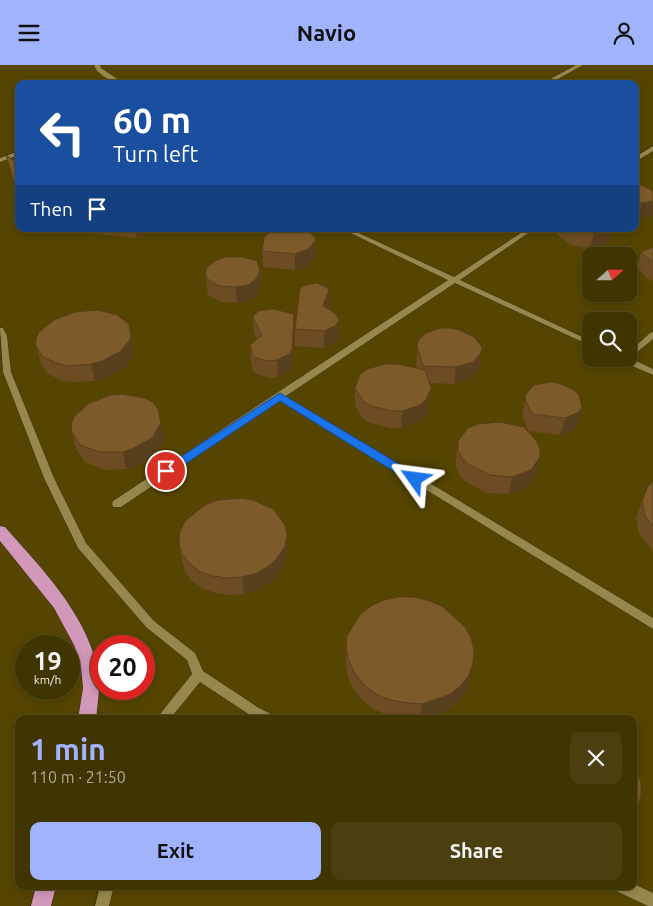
<!DOCTYPE html>
<html lang="en">
<head>
<meta charset="utf-8">
<style>
  body { margin:0; font-family:Ubuntu,sans-serif; background:#4b3f10; color:#f1f3f6; height:100vh; display:flex; flex-direction:column; font-size:19px; white-space:nowrap }
  * { box-sizing:border-box; margin:0 }
  p { font-size:16px; color:#aeaa99 }
  .icon { flex:none; width:28px; height:28px; fill:none; stroke:currentColor; stroke-width:2; stroke-linecap:round; stroke-linejoin:round }
  .map { position:relative; flex:1; overflow:hidden }
  .sheet { position:absolute; left:15px; top:650px; width:622px; height:175px; display:flex; flex-direction:column; background:#403401; border-radius:10px; box-shadow:0 2px 8px #0003,0 0 0 1px #594f23 }
  .sheet>* { flex:none }
  .guide { position:absolute; left:15px; top:15px; width:624px; height:152px; border-radius:10px; box-shadow:0 2px 8px #0003,0 0 0 1px #594f23; background:#1a4fa0; color:#fff; overflow:hidden }
  .needle { width:32px; rotate:69deg }
  .buttons { position:absolute; left:582px; top:182px; display:grid; gap:10px }
  .buttons a { display:grid; place-items:center; width:55px; height:55px; border-radius:10px; background:#403401; box-shadow:0 2px 8px #0003,0 0 0 1px #594f23; font-size:25px }
  .speed { position:absolute; left:15px; top:570px; display:flex; gap:10px; font-size:25px; font-weight:700; text-align:center }
  .speed>* { display:grid; place-content:center; width:65px; height:65px; border-radius:50%; background:#403401; box-shadow:0 2px 8px #0003,0 0 0 1px #594f23; line-height:1 }
  .speed small { font-size:12px; font-weight:400 }
  .speed .limit { border:8px solid #d22; background:#fff; color:#111 }
  .pin { position:absolute; display:grid; place-items:center; width:42px; height:42px; color:#fff; margin:-21px; border:2px solid #fff; border-radius:50%; box-shadow:0 1px 5px #0007 }
  .me { position:absolute; width:55px; margin:-28px; rotate:301deg; stroke-linejoin:round; filter:drop-shadow(0 0 4px #0008) }
  .turn { display:flex; align-items:center; gap:18px; height:105px; padding:0 15px; font-size:22px }
  .turn .icon { width:65px; height:65px; stroke-width:2.5 }
  .turn b { display:block; font-size:35px; line-height:42px }
  .then { display:flex; align-items:center; height:48px; padding:0 15px; background:#0003; gap:10px; font-size:19px }
  .round { display:grid; place-items:center; flex:none; width:52px; height:52px; border-radius:10px; background:#4b3f10 }
  .overview { display:flex; align-items:center; justify-content:space-between; height:85px; padding:0 15px }
  h1 { font-size:30px; font-weight:700; line-height:38px; color:#a1b3fd }
  .cta { display:flex; gap:10px; margin-top:auto; padding:10px 15px }
  .cta a { flex:1; height:58px; border-radius:10px; background:#a1b3fd; color:#111; font-size:20px; font-weight:700; line-height:58px; text-align:center }
  .cta a+a { background:#4b3f10; color:#f1f3f6 }
  header { display:flex; justify-content:space-between; align-items:center; height:65px; padding:0 15px; background:#a1b3fd; color:#111; font-size:22px; font-weight:700 }
  .map>svg:first-child { display:block }
  .lines { fill:none; stroke-linecap:round; stroke-linejoin:round }
  .service-casing { stroke:#352c0d; stroke-width:1 }
  .trunk-casing { stroke:#352c0d; stroke-width:1 }
  .service { fill:#98874d; fill-rule:evenodd }
  .trunk { fill:#d298b9; fill-rule:evenodd }
  .wall { fill:#6c4d23 }
  .shaded-wall { fill:#583f1d }
  .building { fill:#7d5a29; stroke:#583f1d }
  .route { fill:#1a73e8; stroke:#114b97 }
</style>
</head>
<body>
<header><svg class="icon" aria-label="menu" viewBox="0 0 24 24"><path d="M4 6h16M4 12h16M4 18h16"/></svg>Navio<svg class="icon" aria-label="person" viewBox="0 0 24 24"><circle cx="12" cy="8" r="4"/><path d="M4 21q1-7 8-7t8 7"/></svg></header>
<div class="map">
<svg width="653" height="841" viewBox="0 0 653 841">
  <rect width="100%" height="100%" fill="#554501"/>
  <g class="lines">
    <!-- service casing -->
    <g class="service-casing">
      <path id="service" d="M94,0H100L101,3L125,19C115,19 97,10 94,0Z
        M576,0H583L549,19H541Z
        M653,81V86L635,97V92Z
        M19,86V90L0,97V93Z
        M342,164H350L454,212L527,164H534L460,215L591,276V281L455,218L286,331L653,553V564L280,335L121,442H113L112,439L113,436L448,215Z
        M0,263H3L7,271L11,307L54,413L86,478L154,556L195,588L203,606L259,643L273,650L275,654H256L200,617L170,654H156L192,609L187,595L146,562L78,483L44,413L3,307Z
        M653,267V274L630,293L653,304V310L621,296L620,294H629V287L650,268Z
        M634,819L653,828V841H648L616,826L614,821H634Z
        M100,821H114L109,841H95Z"/>
    </g>
    <!-- trunk casing -->
    <g class="trunk-casing">
      <path id="trunk" d="M0,461L5,462C41,503 84,546 97,601C101,619 98,636 96,654H78L83,623L81,602L74,580L54,543L0,476Z
        M36,821H56L51,841H31Z"/>
    </g>
    <!-- service -->
    <use href="#service" class="service"/>
    <!-- trunk -->
    <use href="#trunk" class="trunk"/>
  </g>
  <!-- wall -->
  <path class="wall" d="M6,90L19,100V134L10,105Z
    M635,119L653,126L637,153H635Z
    M87,164H157L137,173L88,168Z
    M558,164H612L608,178L590,184L571,180L557,169Z
    M316,175V191L308,201L295,205L263,202L262,186Z
    M653,182V216L647,213L637,203L641,187Z
    M260,205L261,221L257,230L249,236L237,238L221,237L208,230L206,213Z
    M329,224V241L328,244L339,255V272L335,278L324,283L295,281V264Z
    M294,249V266L293,302L290,306L278,312L270,313L257,309L253,306L251,297L250,280L257,274L254,268L253,252Z
    M129,259L134,289L125,303L106,313L95,316L73,317L63,316L48,309L41,298L36,281Z
    M418,276L481,288L479,305L470,314L454,319L429,318L431,323L429,340L425,352L419,357L401,363H391L370,358L362,353L355,340V323L417,303L416,299Z
    M526,329L582,342L578,359L575,364L560,370L528,366L522,351Z
    M72,367L164,375L155,390L137,401L126,404L104,405L85,397L76,384Z
    M458,376L540,392L536,409L527,422L509,429L487,428L466,417L459,410L456,402V394Z
    M653,417V486L639,468L636,453L642,436Z
    M287,470V487L285,498L279,509L270,518L258,525L244,529L229,530L215,528L202,523L191,515L185,506L182,495L179,478Z
    M346,584L470,614L466,626L458,637L448,645L423,654H401L389,651L375,645L363,636L354,625L348,613L346,600Z"/>
  <!-- shaded-wall -->
  <path class="shaded-wall" d="M653,136V151L637,153L642,138Z
    M135,164H157L137,173Z
    M608,164H612L608,178L590,184L594,168Z
    M316,175V191L308,201L295,205V189Z
    M260,205L261,221L257,230L249,236L237,238L236,222Z
    M329,224V241L323,258V241Z
    M294,249V266L293,302L290,306L278,312L277,295Z
    M339,255V272L335,278L324,283V266Z
    M129,259L134,289L125,303L106,313L95,316L91,299Z
    M481,288L479,305L470,314L454,319L456,302Z
    M431,323L429,340L425,352L419,357L401,363L402,346Z
    M582,342L578,359L575,364L560,370L565,353Z
    M161,358L164,375L155,390L137,401L126,404L123,387Z
    M540,392L536,409L527,422L509,429L512,412Z
    M287,470V487L285,498L279,509L270,518L258,525L244,529L242,512Z
    M473,598L470,614L466,626L458,637L448,645L423,654H420L422,639Z"/>
  <!-- building -->
  <path class="building" d="M6,90L19,100V127H17Z
    M635,119H639L653,126V136L642,138L635,137Z
    M278,164H302L312,169L316,175L308,184L295,189L262,186L264,173L267,169Z
    M573,164H608L594,168L574,165Z
    M653,182V197L641,187Z
    M226,192H242L257,196L260,205L256,214L248,220L236,222L219,221L206,213V203L217,195Z
    M317,218L329,224L323,241L336,249L339,255L335,261L324,266L295,264L300,223L306,220Z
    M273,244L294,249L292,285L289,289L277,295L269,296L256,293L252,289L250,280L262,270L253,252L258,246Z
    M98,245L117,250L129,259L131,273L121,286L102,296L91,299L69,301L59,299L43,292L36,281V274L39,267L54,255L75,247Z
    M441,263H450L459,265L474,272L482,282L481,288L473,297L456,302L423,301L417,282L418,276L426,268Z
    M386,299H397L425,305L431,323L426,335L420,340L402,346H392L371,341L363,336L355,323L360,309L367,304Z
    M550,317L558,318L574,325L579,330L582,342L579,347L565,353L532,349L525,334L526,329L534,320Z
    M122,329L144,333L153,337L158,344L161,358L152,373L134,383L123,387H100L80,380L72,367L71,360L74,352L88,339L110,330Z
    M500,357L524,362L537,377L540,385V392L531,405L512,412L490,410L469,400L462,393L458,385V376L468,363L478,359Z
    M653,417V461L645,451L642,436L648,421Z
    M242,433L253,435L273,444L285,460L287,470L285,481L278,492L269,501L257,508L242,512L227,513L212,511L199,506L189,498L182,489L179,478L180,467L185,456L205,440L218,435Z
    M399,532H414L430,536L443,542L465,562L471,573L474,585L473,598L469,610L461,620L451,629L422,639L407,638L391,635L376,629L364,620L355,609L349,596L346,584L347,571L360,550L371,541L384,535Z
    M634,702L637,706L641,718V731L637,743L634,746Z"/>
  <!-- route -->
  <path class="route" d="M280,328L419,411L421,414L419,417H411L280,336L170,409H162L160,406L162,404Z"/>
</svg>
<div class="buttons">
<a><svg class="needle" viewBox="-14 -14 28 28"><path d="M0-13l5 13h-10z" fill="#e53935"/><path d="M0 13l5-13h-10z" fill="#aeaa99"/></svg></a>
<a><svg class="icon" aria-label="search" viewBox="0 0 24 24"><circle cx="10" cy="10" r="6"/><path d="M15 15l6 6"/></svg></a>
</div>
<div class="speed"><div>19<small>km/h</small></div><div class="limit">20</div></div>
<div class="pin" style="left:166px;top:406px;background:#d93025"><svg class="icon" aria-label="arrive" viewBox="0 0 24 24"><path d="M6 21V4h12l-3 4 3 4H6"/></svg></div>
<svg class="me" style="left:415px;top:414px" viewBox="-20 -20 40 40"><path d="M0-17L14 15 0 8-14 15z" fill="#1a73e8" stroke="#fff" stroke-width="4"/></svg>
<div class="guide">
<div class="turn"><svg class="icon" aria-label="left" viewBox="0 0 24 24"><path d="M17 20v-9H6M10 6l-5 5 5 5"/></svg><div><b>60 m</b>Turn left</div></div>
<div class="then">Then<svg class="icon" aria-label="arrive" viewBox="0 0 24 24"><path d="M6 21V4h12l-3 4 3 4H6"/></svg></div>
</div>
<section class="sheet">
<div class="overview"><div><h1>1 min</h1><p>110 m · 21:50</p></div><a class="round"><svg class="icon" aria-label="close" viewBox="0 0 24 24"><path d="M6 6l12 12M18 6L6 18"/></svg></a></div>
<div class="cta"><a>Exit</a><a>Share</a></div>
</section>
</div>
</body>
</html>
